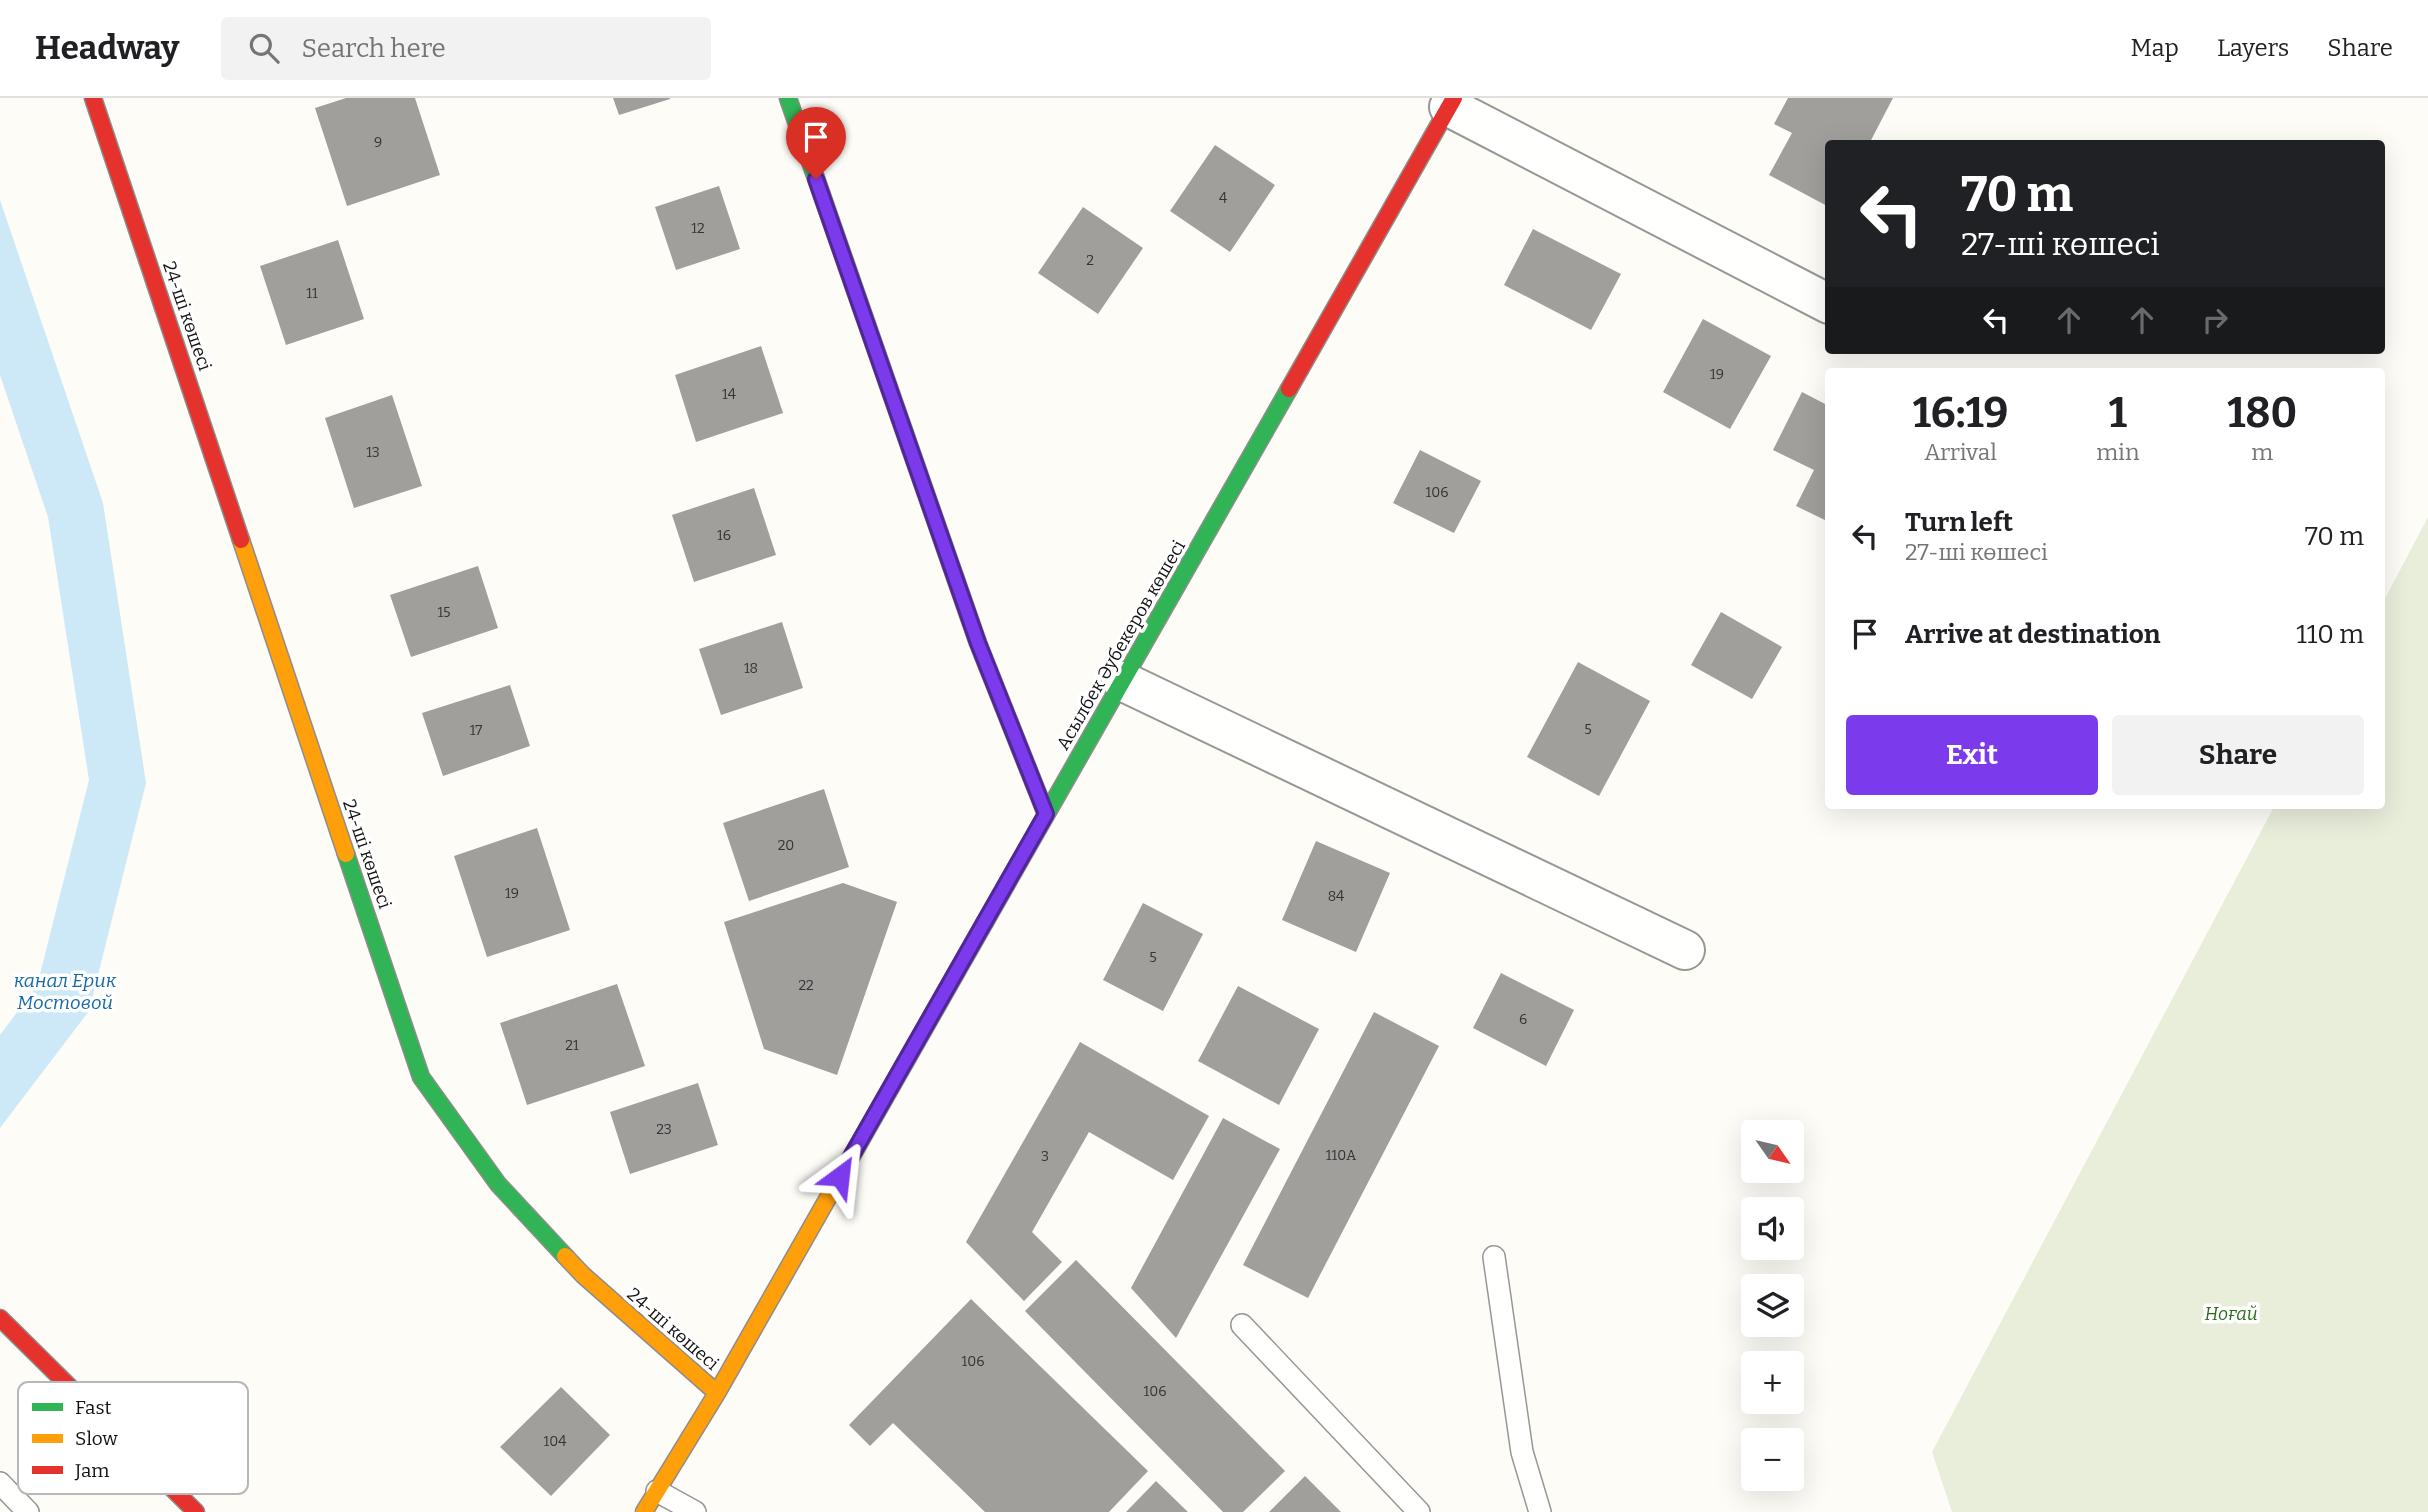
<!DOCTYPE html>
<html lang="en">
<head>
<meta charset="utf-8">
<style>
  body { margin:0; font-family:Bitter,serif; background:#f2f2f2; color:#202124; height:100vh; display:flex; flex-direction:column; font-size:26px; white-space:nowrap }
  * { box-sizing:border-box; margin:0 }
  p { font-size:23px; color:#757577 }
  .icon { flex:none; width:38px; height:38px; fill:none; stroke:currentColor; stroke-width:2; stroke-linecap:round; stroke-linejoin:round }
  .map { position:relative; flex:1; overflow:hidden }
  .sheet { position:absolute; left:1825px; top:270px; width:560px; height:441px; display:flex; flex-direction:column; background:#fff; border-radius:7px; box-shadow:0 7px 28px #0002 }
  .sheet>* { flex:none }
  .top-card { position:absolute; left:1825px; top:42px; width:560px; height:214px; border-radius:7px; box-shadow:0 7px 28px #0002; background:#202124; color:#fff; overflow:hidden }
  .needle { width:46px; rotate:124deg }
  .fabs { position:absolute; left:1741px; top:1022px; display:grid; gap:14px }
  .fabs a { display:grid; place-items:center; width:63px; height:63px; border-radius:7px; background:#fff; box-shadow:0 7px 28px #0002; font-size:35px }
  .pin { position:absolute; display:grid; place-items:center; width:60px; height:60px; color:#fff; margin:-72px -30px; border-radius:50% 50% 50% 0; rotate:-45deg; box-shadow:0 0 7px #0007 }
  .pin .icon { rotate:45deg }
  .me { position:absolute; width:77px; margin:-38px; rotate:30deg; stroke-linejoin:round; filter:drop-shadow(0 0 5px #0008) }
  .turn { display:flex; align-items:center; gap:24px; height:147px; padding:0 21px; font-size:32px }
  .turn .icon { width:91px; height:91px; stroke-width:2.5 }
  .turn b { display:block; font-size:49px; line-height:60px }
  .lanes { display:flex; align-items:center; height:66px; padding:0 21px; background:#0003; justify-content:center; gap:35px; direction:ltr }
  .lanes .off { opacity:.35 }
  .eta { display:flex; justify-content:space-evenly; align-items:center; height:119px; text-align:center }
  .eta b { font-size:42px; font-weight:700; line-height:49px }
  .primary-button { display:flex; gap:14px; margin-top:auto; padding:14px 21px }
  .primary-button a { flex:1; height:80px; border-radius:7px; background:#7c3aed; color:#fff; font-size:28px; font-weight:700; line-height:80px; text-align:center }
  .primary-button a+a { background:#f2f2f2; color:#202124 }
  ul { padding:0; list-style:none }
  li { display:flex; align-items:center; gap:21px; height:98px; padding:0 21px }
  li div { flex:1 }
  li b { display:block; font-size:26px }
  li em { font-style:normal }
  header { display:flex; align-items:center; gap:42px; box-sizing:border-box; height:98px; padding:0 35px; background:#fff; border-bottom:2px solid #e0e0e0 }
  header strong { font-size:33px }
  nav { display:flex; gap:38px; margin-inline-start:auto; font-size:24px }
  .search { width:490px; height:63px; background:#f2f2f2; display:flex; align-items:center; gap:18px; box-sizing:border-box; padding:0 24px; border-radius:7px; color:#757577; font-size:26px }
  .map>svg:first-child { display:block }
  .cemetery { fill:#e9eedb }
  .water { fill:#cde8f7 }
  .building { fill:#a19f9c }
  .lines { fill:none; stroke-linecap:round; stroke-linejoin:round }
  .lane-casing { stroke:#979795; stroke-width:24 }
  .street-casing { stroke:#979795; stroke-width:42 }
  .fast-casing { stroke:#8e8d8b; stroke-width:19 }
  .slow-casing { stroke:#8e8d8b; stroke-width:19 }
  .jam-casing { stroke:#8e8d8b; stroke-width:19 }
  .lane { stroke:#fffffe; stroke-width:21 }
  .street { stroke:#fffffe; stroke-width:38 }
  .fast { stroke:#30b455; stroke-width:16 }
  .slow { stroke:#ff9f0a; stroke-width:16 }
  .jam { stroke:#e5322d; stroke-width:16 }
  .route-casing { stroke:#51269a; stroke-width:18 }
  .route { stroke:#7c3aed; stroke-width:12 }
  .labels { text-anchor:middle; stroke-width:7; stroke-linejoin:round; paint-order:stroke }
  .number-label { font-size:14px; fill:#353434 }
  .street-label { font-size:18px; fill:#111; stroke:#fff }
  .park-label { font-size:18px; font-style:italic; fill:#2f6b1f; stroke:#fff }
  .water-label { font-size:19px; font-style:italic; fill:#1768a6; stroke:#fff }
  .key { fill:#fff; stroke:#b8b8b8; stroke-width:2 }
  .key-label { font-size:19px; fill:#111 }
</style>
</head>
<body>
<header>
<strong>Headway</strong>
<div class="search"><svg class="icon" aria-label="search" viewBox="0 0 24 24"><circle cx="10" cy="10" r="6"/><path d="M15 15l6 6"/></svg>Search here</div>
<nav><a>Map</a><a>Layers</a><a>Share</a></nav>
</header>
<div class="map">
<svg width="2428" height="1414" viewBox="0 0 2428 1414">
  <rect width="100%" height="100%" fill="#fdfcf7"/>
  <!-- cemetery -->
  <path class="cemetery" d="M2428,419V1414H1952L1932,1354L2275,707H2382V506Z"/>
  <!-- water -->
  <path class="water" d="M0,102L103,405L146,685L89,913L0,1030V937L37,888L89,682L48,419L0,277Z"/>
  <!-- building -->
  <path class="building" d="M346,0H415L440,77L347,108L315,10Z
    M613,0H670V1L619,17Z
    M1788,0H1893L1869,46H1829V109L1769,77L1792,35L1774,26Z
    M1215,47L1275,87L1230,154L1170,113Z
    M719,88L740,151L676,172L655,109Z
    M1083,109L1143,150L1098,216L1038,175Z
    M1533,131L1621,176L1591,232L1504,187Z
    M338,142L364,221L286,247L260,168Z
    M1703,221L1771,258L1730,331L1663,294Z
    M761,248L783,315L696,344L675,277Z
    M1802,294L1829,308V424L1796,408L1814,372L1773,352Z
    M392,297L422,388L354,410L325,320Z
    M1420,352L1481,383L1454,435L1393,405Z
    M754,390L776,457L694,484L672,417Z
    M478,468L498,530L411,559L390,497Z
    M1721,514L1782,549L1752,601L1691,567Z
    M782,524L803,590L721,617L699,551Z
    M1578,564L1650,603L1599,698L1527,659Z
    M510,587L530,648L443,678L422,615Z
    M824,691L849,769L749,803L723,725Z
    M537,730L570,832L487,859L454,758Z
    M1316,743L1390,775L1356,854L1282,822Z
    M843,785L897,804L837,977L764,951L724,824Z
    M1143,805L1203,836L1163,913L1103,882Z
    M1501,875L1574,912L1546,968L1473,930Z
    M617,886L645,968L527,1007L500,925Z
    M1238,888L1319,931L1279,1007L1198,963Z
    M1374,914L1439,948L1308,1200L1243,1167Z
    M1080,944L1209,1018L1173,1082L1089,1034L1032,1134L1062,1164L1024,1203L966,1144Z
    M698,985L718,1047L630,1076L610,1014Z
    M1223,1020L1280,1051L1176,1240L1131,1190Z
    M1076,1162L1285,1373L1243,1414H1223L1025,1213Z
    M971,1201L1148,1373L1109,1414H985L893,1325L870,1348L849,1327Z
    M561,1289L610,1337L551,1398L500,1349Z
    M1305,1378L1341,1414H1269Z
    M1156,1383L1188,1414H1126Z"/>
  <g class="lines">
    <!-- lane casing -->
    <g class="lane-casing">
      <path id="lane" d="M1494,1159L1522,1354L1540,1414
        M1242,1227L1419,1414
        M0,1385L28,1414
        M657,1393L695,1414"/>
    </g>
    <!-- street casing -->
    <g class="street-casing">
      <path id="street" d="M1449,9L1829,206
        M1122,583L1685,852"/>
    </g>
    <!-- fast casing -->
    <g class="fast-casing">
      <path id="fast" d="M788,0L978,545L1046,716
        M346,756L421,979L498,1086L565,1158
        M985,824L1289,291"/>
    </g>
    <!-- slow casing -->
    <g class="slow-casing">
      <path id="slow" d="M241,442L346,756
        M565,1158L583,1177L717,1295L644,1414
        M717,1295L985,824"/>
    </g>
    <!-- jam casing -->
    <g class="jam-casing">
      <path id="jam" d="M93,0L241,442
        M1289,291L1454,0
        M0,1220L196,1414"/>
    </g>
    <!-- lane -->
    <use href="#lane" class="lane"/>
    <!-- street -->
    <use href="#street" class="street"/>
    <!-- fast -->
    <use href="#fast" class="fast"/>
    <!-- slow -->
    <use href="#slow" class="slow"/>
    <!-- jam -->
    <use href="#jam" class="jam"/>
  </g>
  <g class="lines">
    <!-- route casing -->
    <g class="route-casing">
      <path id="route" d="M816,81L978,545L1046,716L840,1078"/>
    </g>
    <!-- route -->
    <use href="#route" class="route"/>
  </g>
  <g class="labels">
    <!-- number labels -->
    <g class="number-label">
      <text x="378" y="49">9</text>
      <text x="1223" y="105">4</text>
      <text x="698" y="135">12</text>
      <text x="1090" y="167">2</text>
      <text x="312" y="200">11</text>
      <text x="1717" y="281">19</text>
      <text x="729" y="301">14</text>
      <text x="373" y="359">13</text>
      <text x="1437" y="399">106</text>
      <text x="724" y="442">16</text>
      <text x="444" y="519">15</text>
      <text x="751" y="575">18</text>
      <text x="1588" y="636">5</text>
      <text x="476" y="637">17</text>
      <text x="786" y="752">20</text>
      <text x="512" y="800">19</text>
      <text x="1336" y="803">84</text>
      <text x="1153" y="864">5</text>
      <text x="806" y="892">22</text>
      <text x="1523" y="926">6</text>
      <text x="572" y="952">21</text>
      <text x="664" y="1036">23</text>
      <text x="1341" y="1062">110А</text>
      <text x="1045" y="1063">3</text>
      <text x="973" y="1268">106</text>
      <text x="1155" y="1298">106</text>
      <text x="555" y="1348">104</text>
    </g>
    <!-- street labels -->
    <g class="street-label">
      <text transform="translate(187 218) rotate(71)" y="6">24-ші көшесі</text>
      <text transform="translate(1121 547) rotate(-60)" y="6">Асылбек Әубекеров көшесі</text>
      <text transform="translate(367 756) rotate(71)" y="6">24-ші көшесі</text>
      <text transform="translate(673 1231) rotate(41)" y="6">24-ші көшесі</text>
    </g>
    <!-- park labels -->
    <g class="park-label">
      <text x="2231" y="1222">Ноғай</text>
    </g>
    <!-- water labels -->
    <g class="water-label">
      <text x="65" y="889">канал Ерик<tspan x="65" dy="22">Мостовой</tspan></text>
    </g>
  </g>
  <!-- legend -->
  <rect x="18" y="1284" width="230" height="112" rx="10" class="key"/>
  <rect x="32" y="1305" width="31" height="8" fill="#30b455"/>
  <rect x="32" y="1336" width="31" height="9" fill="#ff9f0a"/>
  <rect x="32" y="1368" width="31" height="8" fill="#e5322d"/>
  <g class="key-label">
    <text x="75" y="1316">Fast</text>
    <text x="75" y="1347">Slow</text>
    <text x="75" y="1379">Jam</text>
  </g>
</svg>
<div class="fabs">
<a><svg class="needle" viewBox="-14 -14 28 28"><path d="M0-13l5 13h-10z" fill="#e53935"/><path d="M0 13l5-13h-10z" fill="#757577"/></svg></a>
<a><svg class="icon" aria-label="sound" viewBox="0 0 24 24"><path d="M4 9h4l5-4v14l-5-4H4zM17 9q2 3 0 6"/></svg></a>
<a><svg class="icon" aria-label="layers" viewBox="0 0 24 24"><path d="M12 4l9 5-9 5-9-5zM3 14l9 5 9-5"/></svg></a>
<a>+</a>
<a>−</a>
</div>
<div class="pin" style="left:816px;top:81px;background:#d93025"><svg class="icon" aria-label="arrive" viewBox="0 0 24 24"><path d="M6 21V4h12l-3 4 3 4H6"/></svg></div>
<svg class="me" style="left:840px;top:1078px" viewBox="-20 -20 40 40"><path d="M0-17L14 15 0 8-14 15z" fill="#7c3aed" stroke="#fff" stroke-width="4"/></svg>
<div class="top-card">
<div class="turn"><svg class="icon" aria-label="left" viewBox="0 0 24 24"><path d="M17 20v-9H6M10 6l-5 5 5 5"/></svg><div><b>70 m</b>27-ші көшесі</div></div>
<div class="lanes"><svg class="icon" aria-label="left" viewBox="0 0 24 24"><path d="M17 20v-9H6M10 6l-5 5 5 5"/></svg><svg class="icon off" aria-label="ahead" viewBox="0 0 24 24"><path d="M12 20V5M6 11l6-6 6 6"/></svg><svg class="icon off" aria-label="ahead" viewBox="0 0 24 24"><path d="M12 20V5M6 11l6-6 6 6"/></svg><svg class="icon off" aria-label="right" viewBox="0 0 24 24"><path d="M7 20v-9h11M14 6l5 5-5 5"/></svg></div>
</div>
<section class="sheet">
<div class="eta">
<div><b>16:19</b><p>Arrival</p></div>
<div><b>1</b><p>min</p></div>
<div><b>180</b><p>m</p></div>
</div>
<ul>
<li><svg class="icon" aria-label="left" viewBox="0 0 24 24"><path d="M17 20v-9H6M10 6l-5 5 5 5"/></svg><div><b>Turn left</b><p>27-ші көшесі</p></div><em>70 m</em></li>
<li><svg class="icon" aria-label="arrive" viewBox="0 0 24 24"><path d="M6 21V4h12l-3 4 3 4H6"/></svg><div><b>Arrive at destination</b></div><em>110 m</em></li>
</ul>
<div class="primary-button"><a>Exit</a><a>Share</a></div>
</section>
</div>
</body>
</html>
